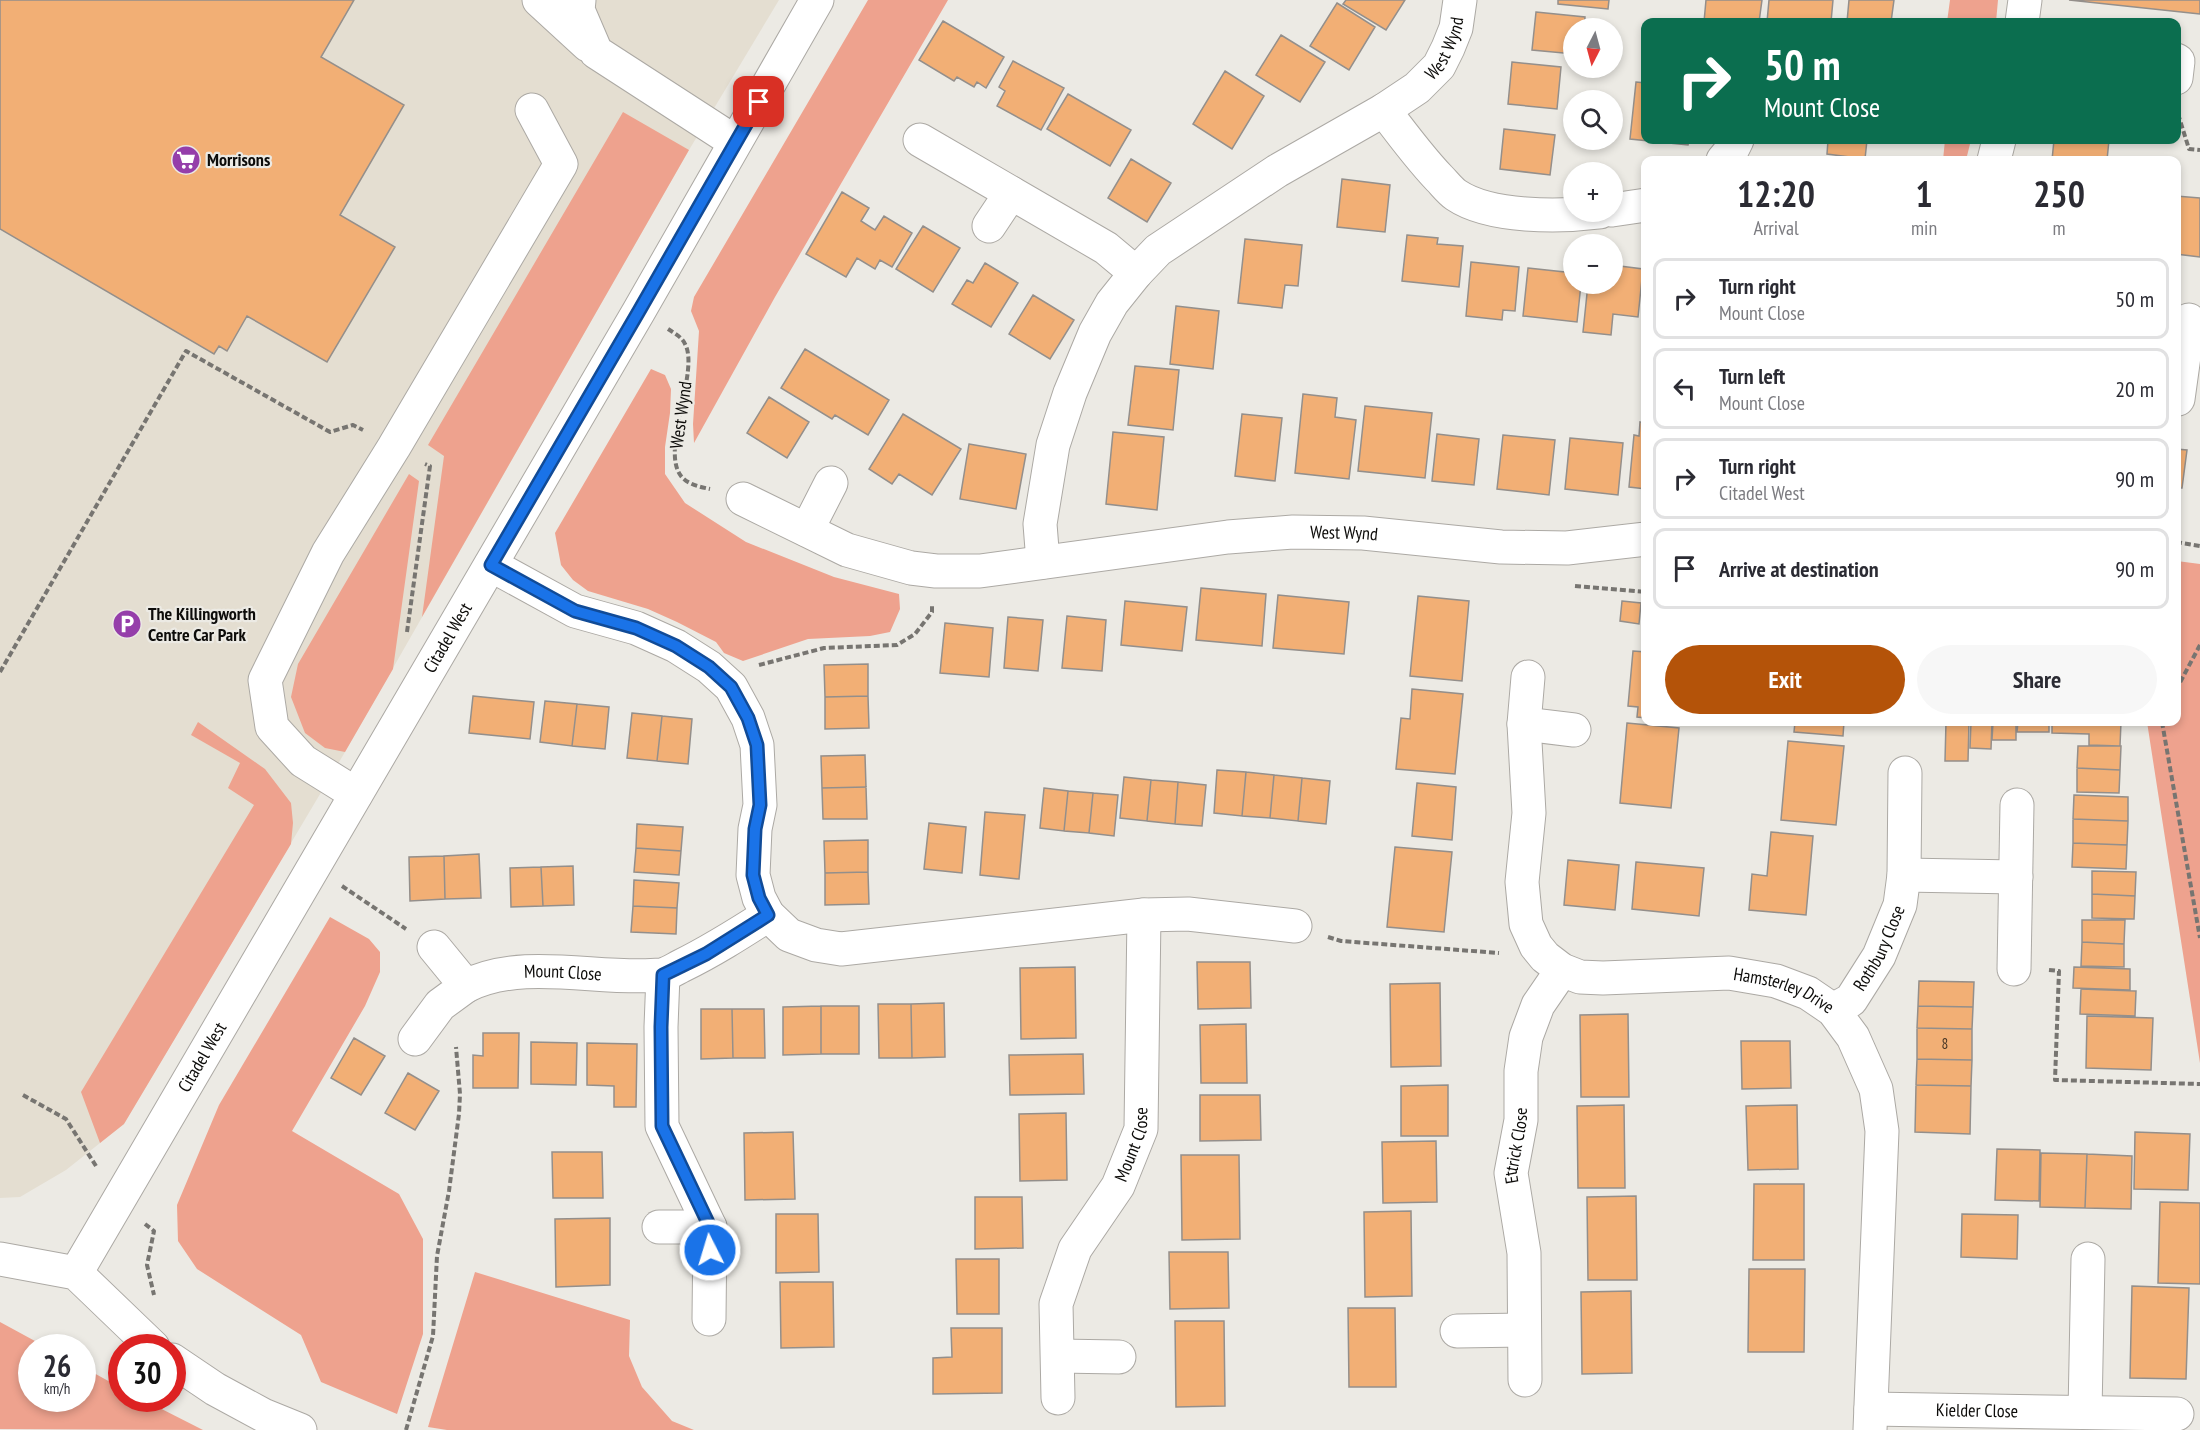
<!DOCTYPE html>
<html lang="en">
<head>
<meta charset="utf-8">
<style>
  body { margin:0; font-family:"PT Sans Narrow",sans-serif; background:#f7f7f7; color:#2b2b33; height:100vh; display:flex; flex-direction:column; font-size:22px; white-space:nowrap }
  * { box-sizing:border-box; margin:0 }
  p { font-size:20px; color:#7c7c81 }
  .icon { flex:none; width:33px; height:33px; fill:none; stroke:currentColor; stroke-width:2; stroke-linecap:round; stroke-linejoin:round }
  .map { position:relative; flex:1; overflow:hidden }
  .panel { position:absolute; left:1641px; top:156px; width:540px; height:570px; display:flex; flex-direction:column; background:#fff; border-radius:12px; box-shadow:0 3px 9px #0003 }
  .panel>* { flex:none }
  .banner { position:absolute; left:1641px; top:18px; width:540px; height:126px; border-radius:12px; box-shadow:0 3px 9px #0003; background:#0b6e4f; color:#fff; overflow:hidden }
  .needle { width:39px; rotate:186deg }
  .controls { position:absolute; left:1563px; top:18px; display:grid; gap:12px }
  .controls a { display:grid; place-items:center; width:60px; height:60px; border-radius:50%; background:#fff; box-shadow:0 3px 9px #0003; font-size:30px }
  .speed { position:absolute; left:18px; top:1334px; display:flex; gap:12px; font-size:30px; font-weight:700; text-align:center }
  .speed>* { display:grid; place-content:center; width:78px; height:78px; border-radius:50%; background:#fff; box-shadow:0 3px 9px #0003; line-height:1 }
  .speed small { font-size:15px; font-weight:400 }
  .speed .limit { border:9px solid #d22; background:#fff; color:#111 }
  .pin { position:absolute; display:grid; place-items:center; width:51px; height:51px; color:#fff; margin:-26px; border-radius:12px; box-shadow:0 3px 9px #0006 }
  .me { position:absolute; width:66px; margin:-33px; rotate:355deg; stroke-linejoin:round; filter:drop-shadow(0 0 4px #0008) }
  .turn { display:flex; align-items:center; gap:21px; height:126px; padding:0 24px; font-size:27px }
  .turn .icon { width:78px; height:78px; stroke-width:2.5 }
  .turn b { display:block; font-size:42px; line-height:51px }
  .eta { display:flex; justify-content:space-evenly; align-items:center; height:102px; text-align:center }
  .eta b { font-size:36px; font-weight:700; line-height:42px }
  .action { display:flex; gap:12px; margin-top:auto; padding:12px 24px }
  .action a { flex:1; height:69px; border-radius:36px; background:#b45309; color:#fff; font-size:24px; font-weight:700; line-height:69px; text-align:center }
  .action a+a { background:#f7f7f7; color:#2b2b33 }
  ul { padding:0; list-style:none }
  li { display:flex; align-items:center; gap:18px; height:81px; margin:0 12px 9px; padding:0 12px; border:3px solid #e1e1e2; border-radius:12px }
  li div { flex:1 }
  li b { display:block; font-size:22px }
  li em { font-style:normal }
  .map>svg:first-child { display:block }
  .built { fill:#e4ded1 }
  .green { fill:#eea28e }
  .building { fill:#f2af75; stroke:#948f8b; stroke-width:1.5 }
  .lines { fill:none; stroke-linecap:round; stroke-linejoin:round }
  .minor-casing { stroke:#aca9a4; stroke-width:35 }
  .path { stroke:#777571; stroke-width:4; stroke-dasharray:6 3; stroke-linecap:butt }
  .minor { stroke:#fff; stroke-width:33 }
  .route-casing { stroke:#114b97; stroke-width:15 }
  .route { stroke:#1a73e8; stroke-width:10 }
  .labels { text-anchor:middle; stroke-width:4.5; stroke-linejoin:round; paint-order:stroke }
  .number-label { font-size:15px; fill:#463525 }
  .street-label { font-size:18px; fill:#0d0c0a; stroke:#eceae4 }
  .poi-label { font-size:18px; font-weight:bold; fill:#0d0c0a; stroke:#eceae4; text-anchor:start }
</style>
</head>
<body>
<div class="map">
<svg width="2200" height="1430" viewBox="0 0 2200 1430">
  <rect width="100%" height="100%" fill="#eceae4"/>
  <!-- built -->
  <path class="built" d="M0,0H779L689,150L345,752L124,1124L66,1170L20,1197L0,1198Z"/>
  <!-- green -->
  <path class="green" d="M868,0H948L775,297L694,443L693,424L699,331L691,311L694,297Z
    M1950,0H1998L1996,22H1947Z
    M623,112L689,150L422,617L444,456L428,445Z
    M1945,140H1971L1966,160H1943Z
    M651,369L665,375L671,389L670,413L665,447V474L685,503L746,542L834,577L899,594L900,609L890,632L870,636L808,639L743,661L724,653L716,642L677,622L648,609L588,591L573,580L561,565L555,533Z
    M409,474L419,481L393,669L345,752L325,748L305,733L291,697L298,664Z
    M2177,561L2200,564V1063L2147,722H2176Z
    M198,722L265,769L291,803L293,823L291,844L124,1124L100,1143L81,1092L254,805L228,788L240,763L191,735Z
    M330,917L369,939L380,952V972L365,1006L292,1131L399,1194L423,1239V1334L397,1414L321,1382L301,1335L197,1269L178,1241L177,1205L219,1105Z
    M475,1272L630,1320L629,1356L642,1387L672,1421L694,1430H447L428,1427Z
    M0,1322L46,1347H32V1398H82L83,1367L121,1388L122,1398H140L203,1430L0,1429Z"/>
  <!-- building -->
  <path class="building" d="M0,0H354L321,57L404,105L340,215L395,247L327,362L247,316L227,351L219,346L214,354L0,229Z
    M1346,0H1405L1386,30L1343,4Z
    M1558,0H1609L1608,9L1558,4Z
    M1706,0H1762L1759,22H1704Z
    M1769,0H1833L1831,22H1767Z
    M1849,0H1894L1891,22H1847Z
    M2069,0H2200V14Z
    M1337,3L1375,27L1349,70L1310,46Z
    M1536,12L1585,17L1584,28H1574V54L1532,50Z
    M943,21L1004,57L986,88L977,82L974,87L957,77L954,81L919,60Z
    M1281,35L1325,62L1300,102L1256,75Z
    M1013,61L1064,88L1041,130L997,106L1005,91L999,87Z
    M1512,62L1561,67L1557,109L1508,104Z
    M1225,71L1264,96L1232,149L1193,124Z
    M1636,82L1646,83V140H1689L1688,145L1630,139Z
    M1068,94L1131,130L1110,166L1047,129Z
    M1504,129L1555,135L1550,175L1500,169Z
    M1828,140H1867L1865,159L1827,154Z
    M2054,140H2109L2107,160H2052Z
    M1131,159L1171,183L1147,222L1108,198Z
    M1342,179L1390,185L1385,232L1337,227Z
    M842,192L869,208L861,221L875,230L884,216L912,233L892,267L880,260L875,269L857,258L846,277L806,254Z
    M2176,196L2200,198V257L2176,254Z
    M923,226L960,248L933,292L896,269Z
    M1407,235L1438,238L1437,244L1463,246L1459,287L1402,281Z
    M1245,239L1302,245L1298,286L1285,285L1282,308L1238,303Z
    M1471,262L1519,267L1515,311L1503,310L1502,320L1466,316Z
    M985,263L1018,283L991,327L952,304L967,280L973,283Z
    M1612,265L1643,269L1638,317L1613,314L1611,335L1583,332L1588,284H1612Z
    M1528,268L1574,273V284H1581L1577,322L1523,316Z
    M1033,295L1074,320L1050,359L1009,334Z
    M1176,306L1219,311L1213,369L1170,364Z
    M805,349L889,400L868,435L835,415L832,419L781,388Z
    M1135,366L1179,370L1173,430L1128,425Z
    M1303,394L1337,398L1335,417L1356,420L1349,479L1295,473Z
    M769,397L809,422L787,458L747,433Z
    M1365,406L1432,413L1425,478L1358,471Z
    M903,414L961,449L932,495L899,474L892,484L869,469Z
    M1242,414L1282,418L1275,481L1235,476Z
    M1640,422L1646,423V489L1629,487L1634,435L1639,436Z
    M1113,432L1164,437L1157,510L1106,504Z
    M1437,434L1479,439L1474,485L1432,481Z
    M1503,435L1555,440L1549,495L1497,489Z
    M1570,438L1623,443L1618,495L1565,489Z
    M969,444L1026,454L1016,509L960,499Z
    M2176,449L2187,450L2182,488H2176Z
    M1201,588L1266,594L1262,646L1196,640Z
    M1278,595L1349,602L1344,654L1273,648Z
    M1418,596L1469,601L1462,681L1410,676Z
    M1125,601L1187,607L1182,651L1121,645Z
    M1622,601L1641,603L1639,624L1620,621Z
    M1067,616L1106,620L1102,671L1062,668Z
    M1008,617L1043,620L1038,671L1004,668Z
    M945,623L993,628L989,677L940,673Z
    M1633,651L1646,652V718L1637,717L1638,707L1628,706Z
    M868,664V696L825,697L824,665Z
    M1412,689L1463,694L1455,774L1396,769L1401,718L1410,719Z
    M473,696L534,702L530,739L469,733Z
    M868,696L869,728L825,729V697Z
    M545,701L577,704L572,746L540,742Z
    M577,704L609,707L605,749L572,746Z
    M632,713L662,716L657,761L627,758Z
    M662,716L692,719L688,764L657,761Z
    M1795,722H1844L1843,736L1794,732Z
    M1946,722H1969L1968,761H1945Z
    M1971,722H1992L1991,749L1970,748Z
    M1993,722H2016V740H1992Z
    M2018,722H2049V732H2017Z
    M2052,722H2121L2120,746L2089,745V734L2052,733Z
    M1627,723L1679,728L1671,808L1620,803Z
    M1788,741L1844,746L1836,825L1781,820Z
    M2078,746H2121L2120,770L2077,768Z
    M865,755L866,787L822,788L821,756Z
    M2077,768L2120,770L2119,793L2077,792Z
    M1217,770L1246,772L1242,816L1214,813Z
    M1246,772L1274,775L1270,818L1242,816Z
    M1274,775L1302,778L1298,821L1270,818Z
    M1124,777L1151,780L1147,821L1120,818Z
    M1302,778L1330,781L1326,824L1298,821Z
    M1151,780L1178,782L1175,824L1147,821Z
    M1178,782L1206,785L1202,826L1175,824Z
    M1417,783L1456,787L1452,840L1412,836Z
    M866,787L867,819H823L822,788Z
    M1044,788L1068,791L1064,831L1040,828Z
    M1068,791L1093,793L1089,833L1064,831Z
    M1093,793L1118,795L1114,836L1089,833Z
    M2074,795L2128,797V821L2073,819Z
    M985,812L1025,815L1019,879L980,875Z
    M2073,819L2128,821L2127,845L2073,843Z
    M929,823L966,827L962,873L924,869Z
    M637,824L683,827L681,851L636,848Z
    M1771,832L1813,836L1806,915L1749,910L1752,874L1767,876Z
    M868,840V872L825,873L824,841Z
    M2073,843L2127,845L2126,869L2072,867Z
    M1395,847L1452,852L1444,932L1387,927Z
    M636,848L681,851L679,875L634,872Z
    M479,854L481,898L445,899L444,856Z
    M444,856L445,899L410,901L409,857Z
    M1568,860L1619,865L1615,910L1564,905Z
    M1636,862L1704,868L1699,916L1632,909Z
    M573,866L574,905L543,906L541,867Z
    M541,867L543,906L511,907L510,868Z
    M2092,871L2136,872L2135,896L2092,894Z
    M868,872L869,904L825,905V873Z
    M634,880L679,883L677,908L633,906Z
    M2092,894L2135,896L2134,919L2092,918Z
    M633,906L677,908L676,934L631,932Z
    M2082,920H2125L2124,944L2082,942Z
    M2082,942L2124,944V967L2081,966Z
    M1197,962H1250L1251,1008L1198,1009Z
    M1075,967L1076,1038L1021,1039L1020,968Z
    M2074,967L2130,969V990L2073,988Z
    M1919,981L1974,982L1973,1007L1918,1006Z
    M1440,983L1441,1066L1391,1067L1390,984Z
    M2081,989L2136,991L2135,1016L2080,1014Z
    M944,1003L945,1057L912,1058L911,1004Z
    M878,1004H911L912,1058H879Z
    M821,1006H859V1054H821Z
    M821,1006V1054L783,1055V1007Z
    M1918,1006L1973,1007L1972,1029L1917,1028Z
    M701,1009H732L733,1058L701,1059Z
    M732,1009H764L765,1058H733Z
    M1628,1014L1629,1097H1581L1580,1015Z
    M2087,1016L2153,1018L2151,1070L2086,1068Z
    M1246,1024L1247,1083H1201L1200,1025Z
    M1917,1028L1972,1029V1060L1917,1059Z
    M483,1033H519L518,1088H473V1055L483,1056Z
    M354,1038L385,1056L361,1095L331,1078Z
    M1741,1041H1790L1791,1088L1742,1089Z
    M531,1042L577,1043L576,1085L531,1084Z
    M587,1043L637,1044L636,1107H614V1086L587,1085Z
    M1083,1054L1084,1094L1010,1095L1009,1055Z
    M1917,1059L1972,1060L1971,1086L1916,1085Z
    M408,1073L439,1091L415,1130L385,1113Z
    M1448,1085V1136H1401V1086Z
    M1916,1085L1971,1086L1970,1134L1915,1132Z
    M1200,1095H1260L1261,1140L1200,1141Z
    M1624,1105L1625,1188H1578L1577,1106Z
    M1797,1105L1798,1169L1748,1170L1746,1106Z
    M1066,1113L1067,1180L1020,1181L1019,1114Z
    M793,1132L795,1199L745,1200L744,1133Z
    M2135,1132L2190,1134L2188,1190L2134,1189Z
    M1436,1141L1437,1202L1383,1203L1382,1142Z
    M1997,1149L2040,1150L2039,1201L1995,1200Z
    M552,1152H602L603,1198H553Z
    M2041,1153L2087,1154L2085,1208L2040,1207Z
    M2087,1154L2132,1156L2131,1209L2085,1208Z
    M1181,1155H1239L1240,1239L1182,1240Z
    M1754,1184H1804V1260H1753Z
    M1636,1196L1637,1280H1588L1587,1197Z
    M975,1197H1022L1023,1248L975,1249Z
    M2160,1202L2200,1203V1284L2158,1283Z
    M1411,1211L1412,1296L1365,1297L1364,1212Z
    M776,1214H818L819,1272L776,1273Z
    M1962,1214L2018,1215L2017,1259L1961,1257Z
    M610,1218V1285L556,1287L555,1219Z
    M1169,1252H1228L1229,1308L1170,1309Z
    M956,1259H999V1314H957Z
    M1749,1269H1805L1804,1352H1748Z
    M780,1282H833L834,1347L781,1348Z
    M2132,1286L2189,1288L2186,1379L2130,1378Z
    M1631,1291L1632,1373L1582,1374L1581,1292Z
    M1348,1308H1395L1396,1387H1349Z
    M1175,1321H1224L1225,1406L1176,1407Z
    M951,1328H1002V1393L933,1394V1358L952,1357Z"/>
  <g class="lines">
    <!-- minor casing -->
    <g class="minor-casing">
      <g id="minor">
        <path d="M539,0L588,45"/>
        <path d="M579,0L578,10L596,52L735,142"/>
        <path d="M2022,22L2025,0"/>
        <path d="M2176,60L2178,61L2176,78"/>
        <path d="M1384,110C1402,134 1419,157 1439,178C1444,183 1450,191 1456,195C1490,218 1560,217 1600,212"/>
        <path d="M920,140L1106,248L1136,273"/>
        <path d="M1723,160L1733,148L1737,140"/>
        <path d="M1994,160L1999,140"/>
        <path d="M1612,210L1646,205"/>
        <path d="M989,226L1011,193"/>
        <path d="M2178,399L2189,320"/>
        <path id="s1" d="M743,499L847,550L911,568L936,571H980L1228,537L1293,532L1363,533L1501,547L1567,548L1646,539"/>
        <path d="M807,530L831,483"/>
        <path id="s2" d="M1043,562L1040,524L1053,445L1070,393L1095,333L1112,303L1136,273L1158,250L1277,171L1384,110L1417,88L1439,66L1448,48L1456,28L1460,0"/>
        <path d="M491,565L575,611L636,628L676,646L709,667L731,687L748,718L757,745L760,805L755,829L753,875L759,898L768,915L789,935L816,945L841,949L1144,915L1188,914L1295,926"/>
        <path id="s3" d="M1528,677L1524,724L1529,813L1522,882L1526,924L1536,946L1545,957L1562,970L1580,977L1603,978L1729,973L1776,981L1808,993L1833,1010L1853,1037L1876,1089L1882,1131L1870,1430"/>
        <path d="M1524,724L1574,730"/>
        <path d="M356,794L303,761L272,727L265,680L328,553L394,447L561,164L532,110"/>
        <path d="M1904,875L2016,877"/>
        <path d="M2014,969L2017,805"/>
        <path d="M663,975L661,1027L662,1126L710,1227L709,1319"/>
        <path id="s4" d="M466,986C524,957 598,981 661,975C668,974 675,969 681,966C712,951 740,933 768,915"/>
        <path id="s5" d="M1833,1010L1851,1000L1879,956L1900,905L1904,875L1905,773"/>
        <path d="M415,1039L440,1005L466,986L434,947"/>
        <path d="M659,1227H710"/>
        <path d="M0,1259L76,1273L153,1347"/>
        <path id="s6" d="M76,1273L639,311L817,0"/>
        <path d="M1457,1331L1524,1330"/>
        <path d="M1058,1356L1119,1357"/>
        <path d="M172,1360L215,1389L263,1415L300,1430"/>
        <path id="s7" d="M1525,1380L1524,1253L1511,1173L1521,1120V1071L1526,1037L1538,1005L1562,970"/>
        <path id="s8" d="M1058,1398L1056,1304L1075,1249L1118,1186L1141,1129L1144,915"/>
        <path id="s9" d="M1871,1409L2177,1414"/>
        <path d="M2085,1412L2088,1259"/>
      </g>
    </g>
    <!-- path -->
    <path class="path" d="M2178,114L2189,149L2200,150
      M668,329C674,333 682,337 685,344C700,371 660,449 681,476C687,484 700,487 710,489
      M2176,542L2200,546
      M1575,586L1646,592
      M407,632L430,466L425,464
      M759,665L824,648L897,645L915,634L932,612V605
      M0,672L186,351L330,432L353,425L363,430
      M2176,690L2200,645
      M2162,722L2200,938
      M342,886L406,929
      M1328,937L1341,941L1499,953
      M2049,970L2059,971L2055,1080L2200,1084
      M23,1095L66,1119L96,1166
      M145,1224L154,1231L147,1265L154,1295
      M406,1430L433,1336L437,1256L449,1191L459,1114L460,1094L456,1047"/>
    <!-- minor -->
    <use href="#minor" class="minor"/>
  </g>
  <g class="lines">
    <!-- route casing -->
    <g class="route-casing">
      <path id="route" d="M710,1250V1227L662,1126L661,1027L663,975L706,954L768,915L759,898L753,875L755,829L760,805L757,745L748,718L731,687L709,667L676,646L636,628L575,611L491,565L639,311L759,102"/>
    </g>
    <!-- route -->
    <use href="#route" class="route"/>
  </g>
  <!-- icons -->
  <defs>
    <g id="supermarket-disc" transform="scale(1.5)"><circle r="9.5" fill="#953eaa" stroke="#eceae4"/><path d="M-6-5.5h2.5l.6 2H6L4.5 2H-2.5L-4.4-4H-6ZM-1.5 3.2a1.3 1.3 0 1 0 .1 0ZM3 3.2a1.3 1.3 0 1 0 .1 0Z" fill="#fff"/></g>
    <g id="parking-disc" transform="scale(1.5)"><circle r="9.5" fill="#953eaa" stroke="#eceae4"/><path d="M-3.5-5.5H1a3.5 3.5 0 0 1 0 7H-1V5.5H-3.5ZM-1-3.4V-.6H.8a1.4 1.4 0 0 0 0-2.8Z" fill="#fff"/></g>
  </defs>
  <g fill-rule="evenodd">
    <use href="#supermarket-disc" x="186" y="160"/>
    <use href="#parking-disc" x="127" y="624"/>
  </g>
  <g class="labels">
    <!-- number labels -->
    <g class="number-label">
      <text x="1945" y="1049">8</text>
    </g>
    <!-- street labels -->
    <g class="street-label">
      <text dy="6" stroke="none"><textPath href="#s2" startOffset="698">West Wynd</textPath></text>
      <text transform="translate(681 415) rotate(-82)" y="6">West Wynd</text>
      <text dy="6" stroke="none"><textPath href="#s1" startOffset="618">West Wynd</textPath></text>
      <text dy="6" stroke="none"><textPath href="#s6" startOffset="736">Citadel West</textPath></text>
      <text dy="6" stroke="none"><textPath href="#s5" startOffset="80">Rothbury Close</textPath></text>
      <text dy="6" stroke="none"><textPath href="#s4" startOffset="99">Mount Close</textPath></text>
      <text dy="6" stroke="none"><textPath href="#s3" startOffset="534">Hamsterley Drive</textPath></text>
      <text dy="6" stroke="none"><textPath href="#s6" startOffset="250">Citadel West</textPath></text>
      <text dy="6" stroke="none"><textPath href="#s8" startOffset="273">Mount Close</textPath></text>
      <text dy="6" stroke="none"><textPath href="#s7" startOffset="236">Ettrick Close</textPath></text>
      <text dy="6" stroke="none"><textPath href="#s9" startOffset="106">Kielder Close</textPath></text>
    </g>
    <!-- poi labels -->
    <g class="poi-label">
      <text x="207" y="166">Morrisons</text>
      <text x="148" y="620">The Killingworth<tspan x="148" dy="21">Centre Car Park</tspan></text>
    </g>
  </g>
</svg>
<div class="controls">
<a><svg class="needle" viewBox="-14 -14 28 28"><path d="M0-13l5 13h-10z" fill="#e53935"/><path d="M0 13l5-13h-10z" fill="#7c7c81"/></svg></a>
<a><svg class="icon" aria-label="search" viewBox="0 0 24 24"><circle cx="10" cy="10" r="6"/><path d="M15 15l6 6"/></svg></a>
<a>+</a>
<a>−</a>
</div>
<div class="speed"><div>26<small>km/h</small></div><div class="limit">30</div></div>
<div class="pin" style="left:759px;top:102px;background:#d93025"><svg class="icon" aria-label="arrive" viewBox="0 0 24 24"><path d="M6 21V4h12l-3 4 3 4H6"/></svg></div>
<svg class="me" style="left:710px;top:1250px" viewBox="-20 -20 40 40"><circle r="17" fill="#1a73e8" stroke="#fff" stroke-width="3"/><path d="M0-11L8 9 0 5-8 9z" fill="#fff"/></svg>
<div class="banner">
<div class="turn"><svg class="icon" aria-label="right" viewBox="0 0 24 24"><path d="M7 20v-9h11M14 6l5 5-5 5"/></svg><div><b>50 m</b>Mount Close</div></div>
</div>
<section class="panel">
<div class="eta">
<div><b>12:20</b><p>Arrival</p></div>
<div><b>1</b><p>min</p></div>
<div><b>250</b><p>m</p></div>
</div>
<ul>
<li><svg class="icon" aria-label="right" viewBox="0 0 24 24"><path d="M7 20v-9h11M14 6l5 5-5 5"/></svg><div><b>Turn right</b><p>Mount Close</p></div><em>50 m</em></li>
<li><svg class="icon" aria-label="left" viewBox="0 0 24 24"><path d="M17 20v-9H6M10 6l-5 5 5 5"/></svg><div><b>Turn left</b><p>Mount Close</p></div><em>20 m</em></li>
<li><svg class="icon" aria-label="right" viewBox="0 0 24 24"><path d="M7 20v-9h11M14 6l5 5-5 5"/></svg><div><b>Turn right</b><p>Citadel West</p></div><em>90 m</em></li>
<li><svg class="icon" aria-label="arrive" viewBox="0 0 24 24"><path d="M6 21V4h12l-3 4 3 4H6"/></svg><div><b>Arrive at destination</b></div><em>90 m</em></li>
</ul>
<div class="action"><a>Exit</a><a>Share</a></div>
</section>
</div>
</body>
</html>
